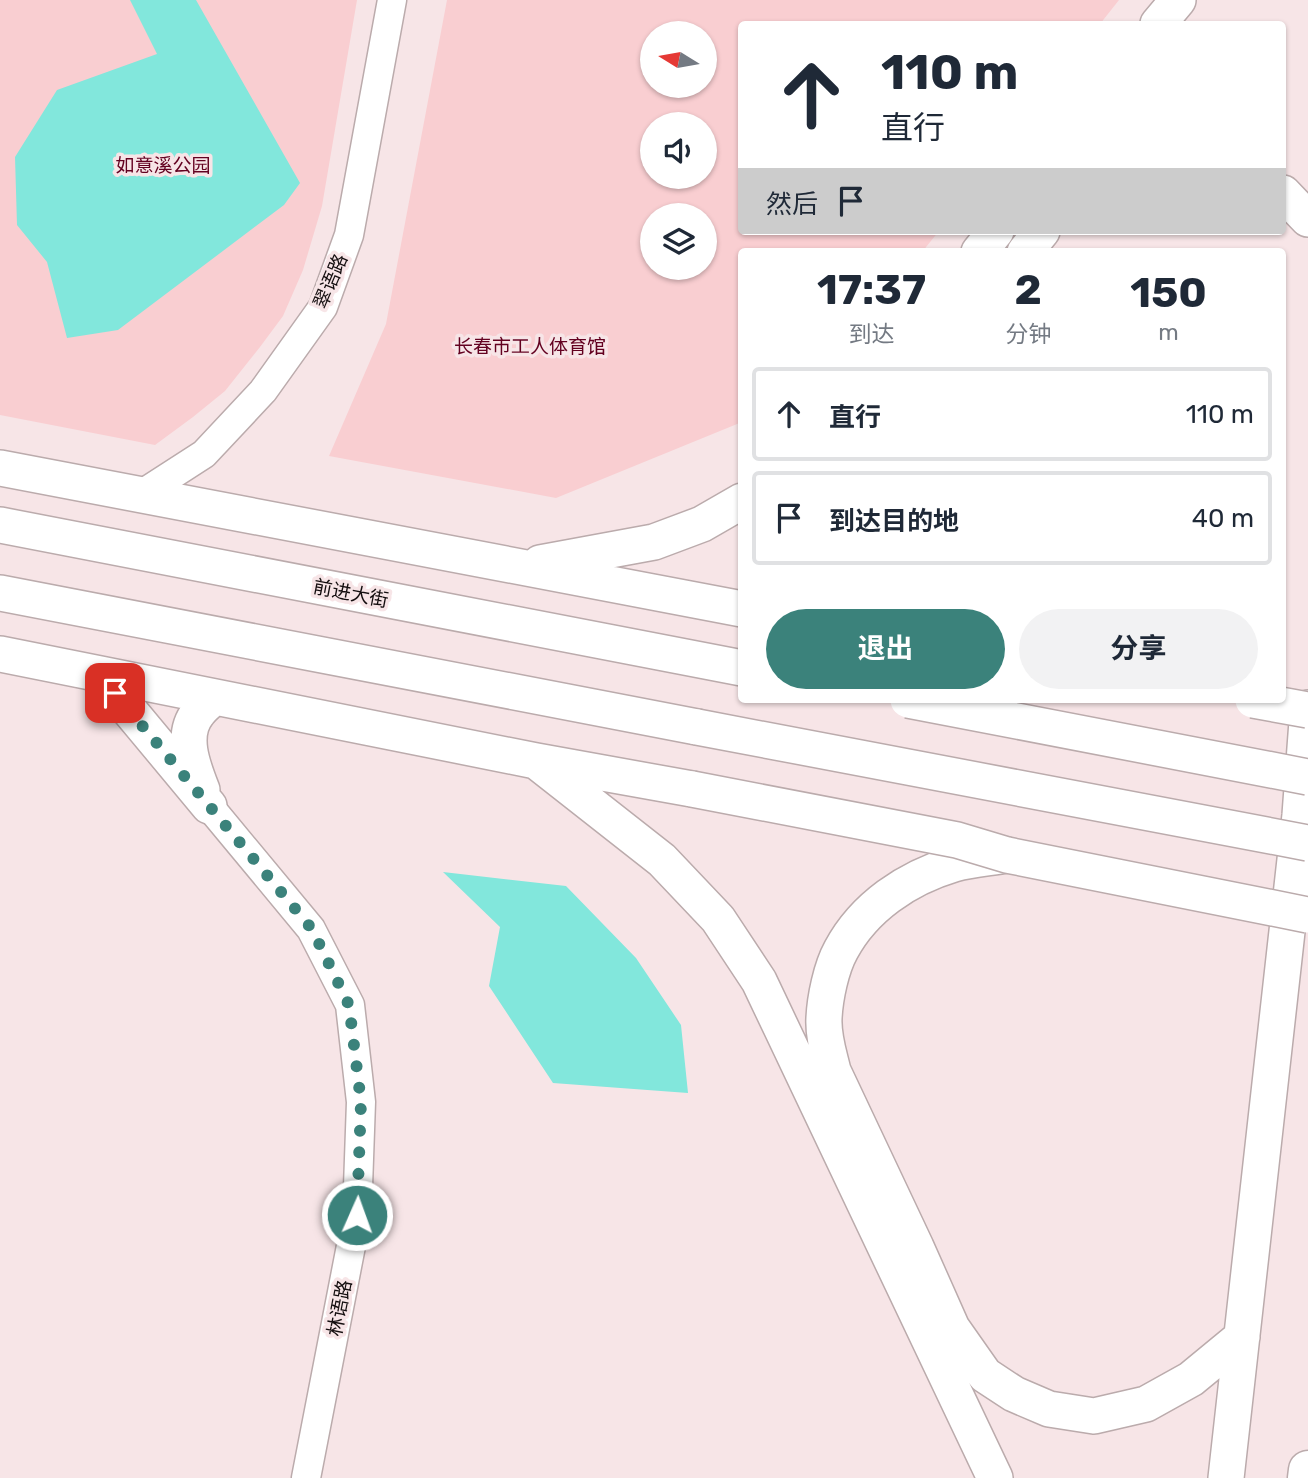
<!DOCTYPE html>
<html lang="zh">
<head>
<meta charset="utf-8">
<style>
  body { margin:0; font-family:Rubik,"Noto Sans SC",sans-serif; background:#f2f2f3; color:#1f2937; height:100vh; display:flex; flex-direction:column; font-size:26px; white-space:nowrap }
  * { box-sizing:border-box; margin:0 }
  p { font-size:23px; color:#747a83 }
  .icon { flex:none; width:38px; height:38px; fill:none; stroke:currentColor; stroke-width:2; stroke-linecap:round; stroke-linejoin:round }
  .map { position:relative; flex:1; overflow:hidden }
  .panel { position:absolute; left:738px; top:248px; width:548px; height:455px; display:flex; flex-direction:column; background:#fff; border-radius:7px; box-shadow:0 2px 5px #0004 }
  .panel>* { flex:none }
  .top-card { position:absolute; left:738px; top:21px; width:548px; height:214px; border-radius:7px; box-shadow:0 2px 5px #0004; background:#fff; color:#1f2937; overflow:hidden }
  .needle { width:46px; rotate:281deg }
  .controls { position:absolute; left:640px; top:21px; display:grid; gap:14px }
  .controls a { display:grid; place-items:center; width:77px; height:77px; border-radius:50%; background:#fff; box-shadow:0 2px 5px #0004; font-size:35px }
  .pin { position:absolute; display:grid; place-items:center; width:60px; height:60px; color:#fff; margin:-30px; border-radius:14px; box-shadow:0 4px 10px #0006 }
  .me { position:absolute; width:77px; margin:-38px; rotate:2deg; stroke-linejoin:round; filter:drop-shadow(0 0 5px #0008) }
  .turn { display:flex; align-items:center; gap:24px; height:147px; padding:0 28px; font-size:32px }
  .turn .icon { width:91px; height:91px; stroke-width:2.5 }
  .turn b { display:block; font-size:49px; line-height:60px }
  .then { display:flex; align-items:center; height:66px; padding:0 28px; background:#0003; gap:14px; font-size:26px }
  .eta { display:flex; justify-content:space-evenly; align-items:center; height:119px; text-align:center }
  .eta b { font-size:42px; font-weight:700; line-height:49px }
  .action { display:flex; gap:14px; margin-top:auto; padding:14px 28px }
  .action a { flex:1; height:80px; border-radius:42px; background:#3b827b; color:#fff; font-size:28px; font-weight:700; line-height:80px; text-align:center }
  .action a+a { background:#f2f2f3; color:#1f2937 }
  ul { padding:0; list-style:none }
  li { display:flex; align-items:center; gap:21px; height:94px; margin:0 14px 10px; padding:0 14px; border:4px solid #e0e1e3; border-radius:7px }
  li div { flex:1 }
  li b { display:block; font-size:26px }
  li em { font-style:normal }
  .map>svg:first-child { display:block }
  .green { fill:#f9ced1; fill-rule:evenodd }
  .water { fill:#82e7dc }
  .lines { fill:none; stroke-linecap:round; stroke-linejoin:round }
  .minor-casing { stroke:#bbabac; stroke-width:31 }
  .major-casing { stroke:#bbabac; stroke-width:38 }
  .highway-casing { stroke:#bbabac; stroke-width:41 }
  .minor { stroke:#fff; stroke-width:28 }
  .major { stroke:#fff; stroke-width:35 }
  .highway { stroke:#fff; stroke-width:38 }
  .major-bridge-casing { stroke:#bbabac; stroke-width:38; stroke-linecap:butt }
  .major-bridge { stroke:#fff; stroke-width:35 }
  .route { stroke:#3b827b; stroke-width:12; stroke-dasharray:0 21.6 }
  .labels { text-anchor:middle; stroke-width:7; stroke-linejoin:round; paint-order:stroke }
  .park-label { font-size:19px; fill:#630120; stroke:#f7e5e7 }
  .street-label { font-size:19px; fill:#140e0f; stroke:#f7e5e7 }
</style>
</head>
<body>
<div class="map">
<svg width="1308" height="1478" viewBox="0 0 1308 1478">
  <rect width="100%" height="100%" fill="#f7e5e7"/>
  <!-- green -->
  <path class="green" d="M0,0H357L322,206L303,270L283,316L260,347L225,391L193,417L155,445L0,415Z
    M447,0H1119L1100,24H742V231H939L922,252H742V422L556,498L329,456L386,324ZM653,33H705V86H653ZM653,124H705V177H653ZM653,215H705V268H653Z"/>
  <!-- water -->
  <path class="water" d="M130,0H196L300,183L284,205L118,330L67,338L47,262L17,225L15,157L57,90L157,54Z
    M443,872L566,886L636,958L681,1025L688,1093L553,1083L489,986L500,927Z"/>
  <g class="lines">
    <!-- minor casing -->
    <g class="minor-casing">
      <path id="minor" d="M142,494L204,454L263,391L323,307L349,235L392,0
        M209,806L311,929L350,1005L361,1102L357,1215L306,1478"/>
    </g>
    <!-- major casing -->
    <g class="major-casing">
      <path id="major" d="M1158,24L1178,0
        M1283,193L1308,219
        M979,252L996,231
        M1025,252L1042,231
        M0,468L742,609
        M0,525L742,668
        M540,563L654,542L702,524L742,501
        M0,593L697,727
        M0,654L536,761L692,789
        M100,675L209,806
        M536,761L662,860L718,919L759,981L995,1478
        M202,790C193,767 180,735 198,713C202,707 209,702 214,697
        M1007,855C990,858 971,859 954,864C907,878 864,907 841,950C831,968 825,998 824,1018C823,1037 829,1054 833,1071L916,1247L952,1328L985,1375L1014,1394L1049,1409L1094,1416L1146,1404L1191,1379L1242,1337
        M1226,1478L1300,815L1308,708"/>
    </g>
    <!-- highway casing -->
    <g class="highway-casing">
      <path id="highway" d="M1307,1478L1308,1470"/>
    </g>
    <!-- minor -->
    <use href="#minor" class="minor"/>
    <!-- major -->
    <use href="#major" class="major"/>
    <!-- highway -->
    <use href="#highway" class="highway"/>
    <!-- major-bridge casing -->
    <g class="major-bridge-casing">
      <path id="major-bridge" d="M908,700L1308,777
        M1253,700L1308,710
        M697,727L1308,843
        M692,789L957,840L1007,855L1308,915"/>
    </g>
    <!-- major-bridge -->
    <use href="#major-bridge" class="major-bridge"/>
  </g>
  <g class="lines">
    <!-- route -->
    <path class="route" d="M115,693L312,929L349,1005L361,1102L357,1215"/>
  </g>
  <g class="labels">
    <!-- park labels -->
    <g class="park-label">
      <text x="163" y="172">如意溪公园</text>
      <text x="530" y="353">长春市工人体育馆</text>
    </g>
    <!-- street labels -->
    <g class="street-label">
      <text transform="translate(330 281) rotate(-67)" y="7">翠语路</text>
      <text transform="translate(351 593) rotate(11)" y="7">前进大街</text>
      <text transform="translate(339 1308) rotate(-79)" y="7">林语路</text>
    </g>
  </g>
</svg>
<div class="controls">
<a><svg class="needle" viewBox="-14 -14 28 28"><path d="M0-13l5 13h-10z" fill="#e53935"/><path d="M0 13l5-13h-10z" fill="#747a83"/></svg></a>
<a><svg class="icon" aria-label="sound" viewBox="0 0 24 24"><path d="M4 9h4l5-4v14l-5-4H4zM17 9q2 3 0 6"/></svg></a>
<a><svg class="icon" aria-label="layers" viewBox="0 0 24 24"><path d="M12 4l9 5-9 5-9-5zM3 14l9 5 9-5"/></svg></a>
</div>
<div class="pin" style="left:115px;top:693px;background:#d93025"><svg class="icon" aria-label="arrive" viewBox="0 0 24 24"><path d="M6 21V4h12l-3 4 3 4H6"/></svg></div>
<svg class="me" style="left:357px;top:1215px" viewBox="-20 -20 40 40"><circle r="17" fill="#3b827b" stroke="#fff" stroke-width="3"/><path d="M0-11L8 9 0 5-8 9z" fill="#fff"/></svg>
<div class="top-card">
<div class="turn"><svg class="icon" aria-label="ahead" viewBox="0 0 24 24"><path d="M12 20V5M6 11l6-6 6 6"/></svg><div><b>110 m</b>直行</div></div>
<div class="then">然后<svg class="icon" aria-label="arrive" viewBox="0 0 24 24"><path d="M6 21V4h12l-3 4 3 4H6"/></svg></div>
</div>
<section class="panel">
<div class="eta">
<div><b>17:37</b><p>到达</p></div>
<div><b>2</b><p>分钟</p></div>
<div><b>150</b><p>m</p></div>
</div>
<ul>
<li><svg class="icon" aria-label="ahead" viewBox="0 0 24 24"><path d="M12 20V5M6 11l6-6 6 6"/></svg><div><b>直行</b></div><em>110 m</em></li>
<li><svg class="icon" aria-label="arrive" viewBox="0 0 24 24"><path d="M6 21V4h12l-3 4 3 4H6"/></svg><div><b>到达目的地</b></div><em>40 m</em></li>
</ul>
<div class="action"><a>退出</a><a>分享</a></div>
</section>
</div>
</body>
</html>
